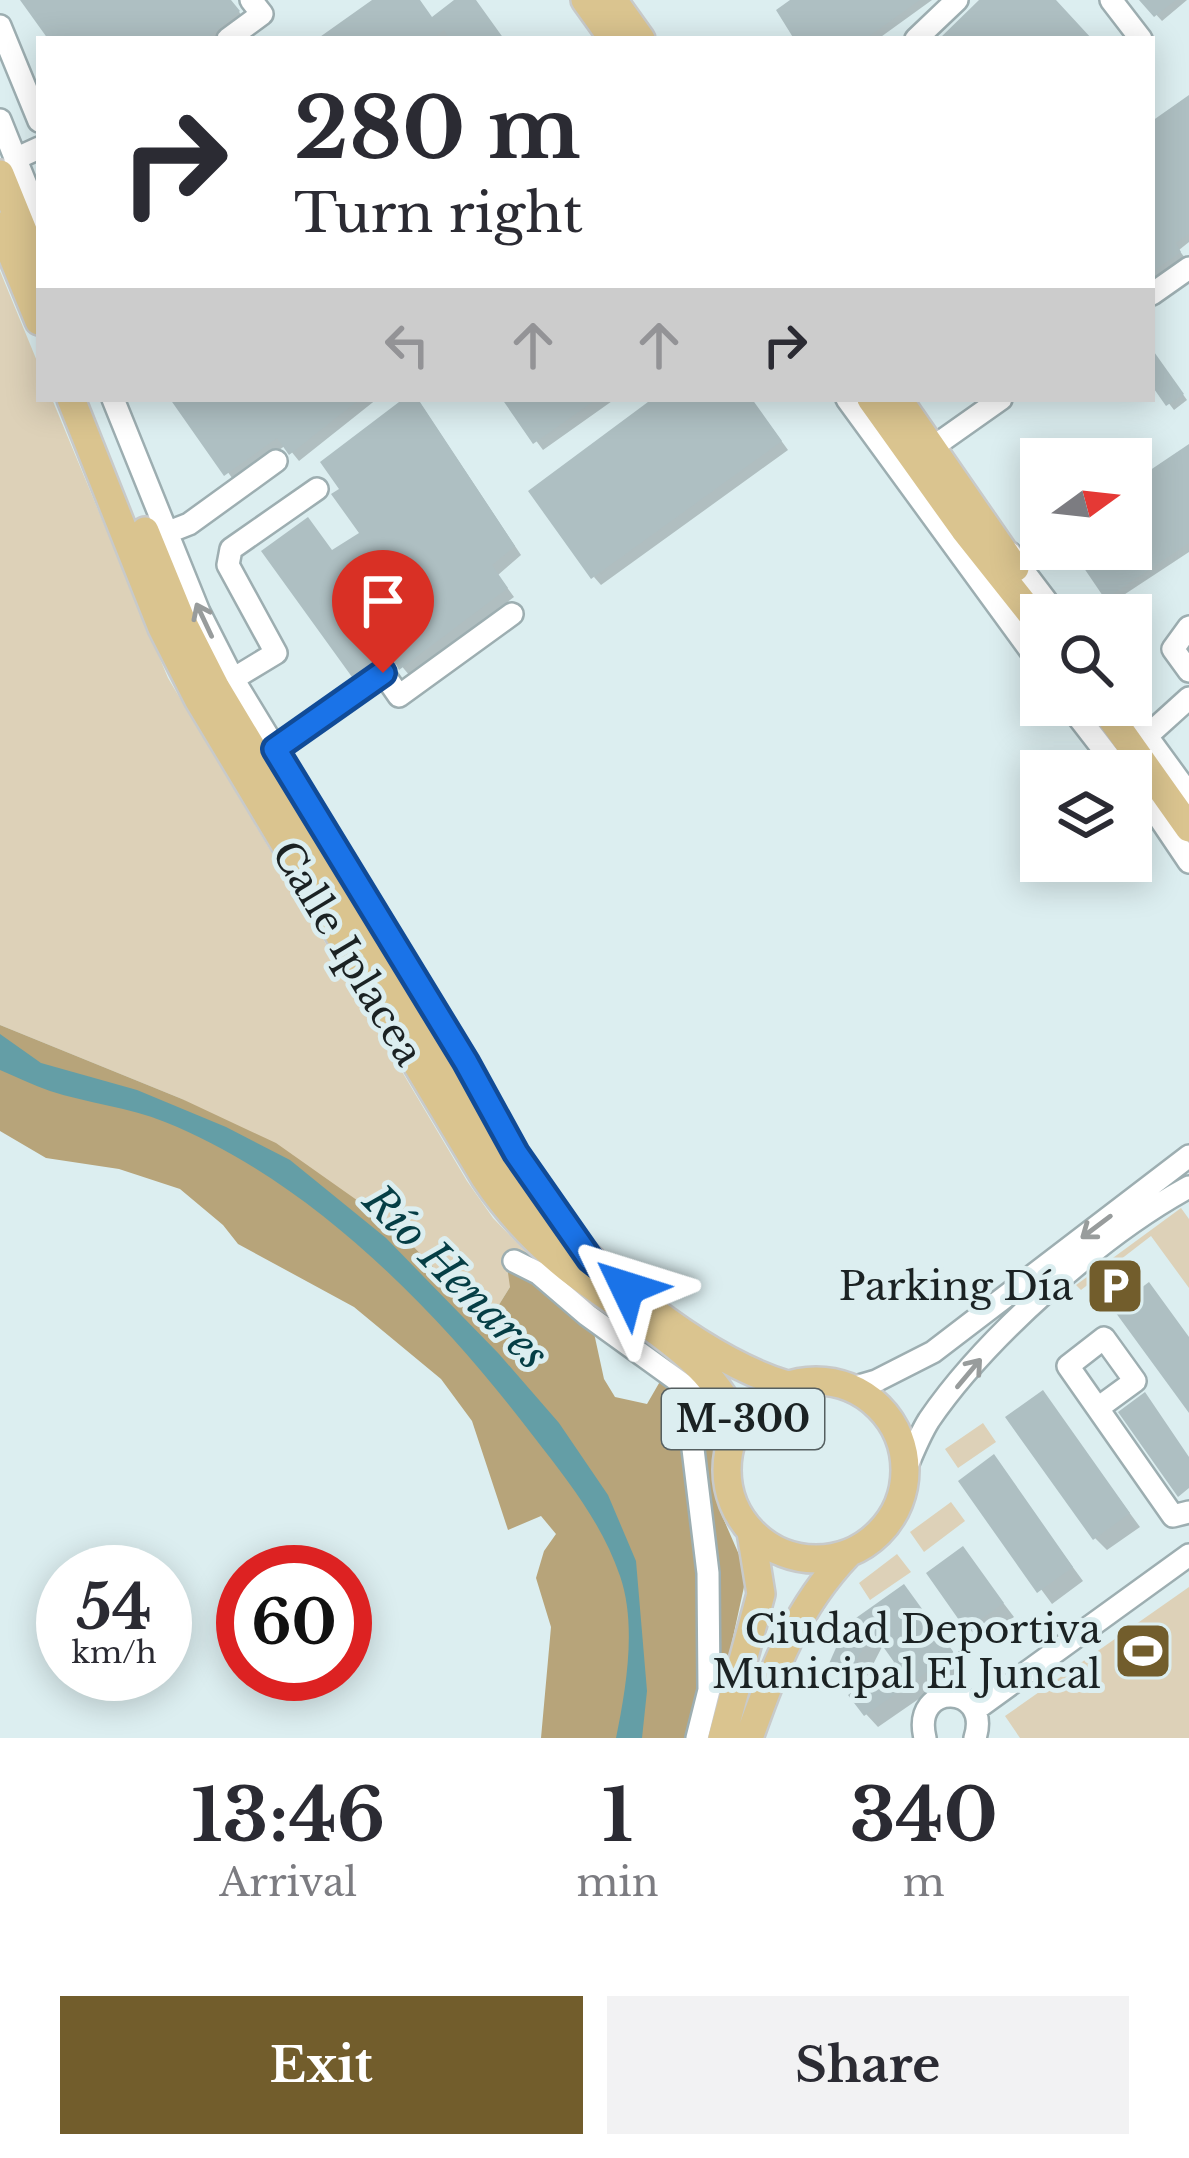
<!DOCTYPE html>
<html lang="en">
<head>
<meta charset="utf-8">
<style>
  body { margin:0; font-family:"Libre Baskerville",serif; background:#f2f2f3; color:#2b2b33; height:100vh; display:flex; flex-direction:column; font-size:45px; white-space:nowrap }
  * { box-sizing:border-box; margin:0 }
  p { font-size:39px; color:#7c7c81 }
  .icon { flex:none; width:66px; height:66px; fill:none; stroke:currentColor; stroke-width:2; stroke-linecap:round; stroke-linejoin:round }
  .map { position:relative; height:1738px; overflow:hidden }
  .details { display:flex; flex-direction:column; background:#fff; flex:1 }
  .details>* { flex:none }
  .guide { position:absolute; left:36px; top:36px; width:1119px; height:366px; border-radius:0px; box-shadow:0 6px 30px #0003; background:#fff; color:#2b2b33; overflow:hidden }
  .needle { width:78px; rotate:75deg }
  .tools { position:absolute; left:1020px; top:438px; display:grid; gap:24px }
  .tools a { display:grid; place-items:center; width:132px; height:132px; border-radius:0px; background:#fff; box-shadow:0 6px 30px #0003; font-size:60px }
  .speed { position:absolute; left:36px; top:1545px; display:flex; gap:24px; font-size:60px; font-weight:700; text-align:center }
  .speed>* { display:grid; place-content:center; width:156px; height:156px; border-radius:50%; background:#fff; box-shadow:0 6px 30px #0003; line-height:1 }
  .speed small { font-size:30px; font-weight:400 }
  .speed .limit { border:18px solid #d22; background:#fff; color:#111 }
  .pin { position:absolute; display:grid; place-items:center; width:102px; height:102px; color:#fff; margin:-123px -51px; border-radius:50% 50% 50% 0; rotate:-45deg; box-shadow:0 0 12px #0007 }
  .pin .icon { rotate:45deg }
  .me { position:absolute; width:132px; margin:-66px; rotate:311deg; stroke-linejoin:round; filter:drop-shadow(0 0 9px #0008) }
  .turn { display:flex; align-items:center; gap:42px; height:252px; padding:0 60px; font-size:54px }
  .turn .icon { width:156px; height:156px; stroke-width:2.5 }
  .turn b { display:block; font-size:84px; line-height:102px }
  .lanes { display:flex; align-items:center; height:114px; padding:0 60px; background:#0003; justify-content:center; gap:60px; direction:ltr }
  .lanes .off { opacity:.35 }
  .eta { display:flex; justify-content:space-evenly; align-items:center; height:204px; text-align:center }
  .eta b { font-size:72px; font-weight:800; line-height:84px }
  .primary-button { display:flex; gap:24px; margin-top:auto; padding:24px 60px }
  .primary-button a { flex:1; height:138px; border-radius:0px; background:#725d2c; color:#fff; font-size:48px; font-weight:800; line-height:138px; text-align:center }
  .primary-button a+a { background:#f2f2f3; color:#2b2b33 }
  .map>svg:first-child { display:block }
  .green { fill:#ddd1b8 }
  .forest { fill:#b7a47a }
  .water { fill:#649ea6 }
  .shadow { fill:#0003 }
  .building { fill:#aebfc2 }
  .lines { fill:none; stroke-linecap:round; stroke-linejoin:round }
  .minor-casing { stroke:#9daeb1; stroke-width:26 }
  .major-casing { stroke:#c8caca; stroke-width:32 }
  .minor { stroke:#fff; stroke-width:21 }
  .major { stroke:#dac48f; stroke-width:27 }
  .oneway { stroke:#989c9c }
  .route-casing { stroke:#114b97; stroke-width:30 }
  .route { stroke:#1a73e8; stroke-width:21 }
  .labels { text-anchor:middle; stroke-width:10; stroke-linejoin:round; paint-order:stroke }
  .shield { fill:#dceef0; stroke:#555f60; stroke-width:3 }
  .shield-label { font-size:36px; font-weight:bold; fill:#1b2223 }
  .street-label { font-size:39px; fill:#1b2223; stroke:#dceef0 }
  .poi-label { font-size:39px; fill:#1b2223; stroke:#dceef0; text-anchor:end }
  .water-label { font-size:42px; font-style:italic; fill:#053e45; stroke:#dceef0 }
</style>
</head>
<body>
<div class="map">
<svg width="1189" height="1738" viewBox="0 0 1189 1738">
  <rect width="100%" height="100%" fill="#dceef0"/>
  <!-- green -->
  <path class="green" d="M0,271L39,366V399H52L168,678L467,1181L493,1218L530,1256L515,1258L510,1287L487,1324L395,1227L182,1099L0,1025Z
    M1181,1208L1189,1219V1288L1151,1236L1081,1290L1076,1285Z
    M983,1423L996,1442L958,1468L945,1449Z
    M951,1502L965,1521L924,1552L910,1532Z
    M897,1554L911,1572L870,1600L859,1583Z
    M1189,1587V1738H1020L1005,1716Z"/>
  <!-- forest -->
  <path class="forest" d="M0,1025L182,1099L276,1143L395,1227L487,1324L510,1287L507,1266L515,1258L530,1256L589,1310L604,1379L615,1397L647,1404L662,1378L693,1399L676,1439L702,1455L719,1430L722,1436L714,1476L720,1511L747,1573L728,1660L705,1688L692,1738H541L551,1627L536,1578L544,1551L556,1534L541,1516L508,1530L472,1421L441,1379L354,1307L238,1244L223,1225L180,1189L119,1169L46,1158L0,1131Z"/>
  <!-- water -->
  <path class="water" d="M0,1034L41,1063L137,1090L226,1127L290,1160L386,1238L499,1354L559,1423L608,1495L636,1561L647,1691L642,1738H616C626,1689 637,1625 620,1576C602,1523 568,1481 534,1437C440,1313 312,1181 165,1122C128,1107 87,1103 50,1091C33,1085 17,1077 0,1070Z"/>
  <!-- shadow -->
  <path class="shadow" d="M24,0H230L246,21L222,39H52Z
    M377,0H418L433,20L459,0H475L503,39H322Z
    M796,0H932L878,39H797Z
    M1143,0H1187L1162,21Z
    M1189,99V242L1179,250L1185,258L1152,281V125Z
    M1152,351L1187,400L1174,410L1152,381Z
    M179,399H377L299,461L286,445L235,482L176,401Z
    M408,399L420,403L521,555L498,575L514,597L410,676L399,663L383,668L362,683L354,675L333,553L363,533Z
    M505,399H615L543,450Z
    M657,399H751L788,450L601,585L594,577Z
    M1189,448V552L1113,602L1075,549H1131V487Z
    M1042,1394L1140,1527L1107,1550L1095,1538Z
    M993,1458L1083,1581L1052,1604L962,1482Z
    M963,1550L1014,1617L981,1640L968,1628Z
    M904,1588L965,1667L878,1727L866,1714L899,1662L884,1643L862,1686L844,1677L831,1665Z"/>
  <!-- building -->
  <path class="building" d="M20,0H231L240,11L206,39H48Z
    M372,0H420L432,17L454,0H476L504,39H450L444,30L433,39H317Z
    M790,0H920L865,39H794L776,10Z
    M979,0H1056L1092,39H939Z
    M1139,0H1176L1154,17Z
    M1189,95V234L1176,243L1181,252L1152,272V121Z
    M1152,349L1184,394L1166,406L1152,386Z
    M170,399H360L289,455L277,438L224,476Z
    M403,399H418L515,546L492,565L508,588L399,670L392,656L374,661L352,677L261,551L308,517L332,550L359,533L331,494L339,489L320,462Z
    M502,399H597L533,444Z
    M652,399H752L782,441L591,579L528,491Z
    M1189,444V543L1105,599L1071,549H1131V483Z
    M1149,1282L1189,1337V1413L1113,1309Z
    M1043,1390L1130,1513L1093,1540L1005,1417Z
    M1145,1392L1189,1457V1488L1178,1497L1118,1412Z
    M994,1454L1073,1567L1037,1593L958,1481Z
    M963,1546L1004,1603L966,1630L926,1573Z
    M904,1584L954,1653L864,1716L848,1695L894,1662L872,1631L849,1675L828,1666L846,1625Z"/>
  <g class="lines">
    <!-- minor casing -->
    <g class="minor-casing">
      <path id="minor" d="M1111,0L1141,39
        M0,26L39,121
        M228,39L262,14L251,0
        M916,39L957,0
        M0,120L39,217
        M15,159L39,148
        M1152,294L1189,268
        M113,399L199,612L233,679L466,1062L516,1153L563,1219
        M847,399L1041,665
        M933,447L1001,399
        M166,533L189,524L276,461
        M1010,553L1057,615
        M1189,627L1173,649L1189,671
        M233,679L276,653L228,565L231,549L317,489
        M1069,705L1120,771
        M1124,705L1189,794
        M1147,736L1189,698
        M275,749L383,673L399,696L512,614
        M1131,776L1189,862
        M514,1261L538,1273L587,1315L699,1396L707,1415L693,1449L708,1573L709,1690L697,1738
        M852,1388L876,1381L933,1352L1189,1156
        M1098,1408L1135,1381L1104,1338L1068,1366L1173,1516L1189,1512
        M905,1471C912,1454 919,1436 929,1420C985,1338 1101,1235 1189,1187
        M975,1710L1189,1555
        M925,1738C911,1680 992,1684 975,1738"/>
    </g>
    <!-- major casing -->
    <g class="major-casing">
      <path id="major" d="M585,0L613,39
        M613,0L641,39
        M0,174L39,270
        M0,226L39,321
        M71,399L162,628L198,699L485,1178C507,1211 537,1243 568,1268C627,1315 710,1352 738,1425
        M871,399L964,529L1041,626
        M898,399L1015,568
        M145,531L181,619L216,688L502,1165C566,1245 688,1355 787,1385
        M1102,705L1189,828
        M727 1470a89 89 0 1 1 178 0a89 89 0 1 1-178 0Z
        M722,1738L761,1594L751,1532
        M749,1738C773,1670 797,1607 848,1554"/>
    </g>
    <!-- minor -->
    <use href="#minor" class="minor"/>
    <!-- major -->
    <use href="#major" class="major"/>
  </g>
  <!-- one-way arrows -->
  <defs><path id="oneway-shaft" d="M-6 0H5M1.5-3L5.5 0L1.5 3" fill="none" stroke-width="1.6" stroke-linecap="round" stroke-linejoin="round" transform="scale(3)"/></defs>
  <g class="oneway">
    <use href="#oneway-shaft" transform="translate(204 620) rotate(-115)"/>
    <use href="#oneway-shaft" transform="translate(1096 1227) rotate(143)"/>
    <use href="#oneway-shaft" transform="translate(969 1373) rotate(-50)"/>
  </g>
  <g class="lines">
    <!-- route casing -->
    <g class="route-casing">
      <path id="route" d="M383,673L275,749L466,1062L516,1153L590,1259L627,1288"/>
    </g>
    <!-- route -->
    <use href="#route" class="route"/>
  </g>
  <!-- icons -->
  <defs>
    <g id="parking-square" transform="scale(3)"><rect x="-9" y="-9" width="18" height="18" rx="4" fill="#725d2c" stroke="#dceef0"/><path d="M-3.5-5.5H1a3.5 3.5 0 0 1 0 7H-1V5.5H-3.5ZM-1-3.4V-.6H.8a1.4 1.4 0 0 0 0-2.8Z" fill="#fff"/></g>
    <g id="stadium-square" transform="scale(3)"><rect x="-9" y="-9" width="18" height="18" rx="4" fill="#725d2c" stroke="#dceef0"/><path d="M0-5a6.5 5 0 1 0 0 10a6.5 5 0 1 0 0-10ZM-3.5-1.8h7v3.6h-7Z" fill="#fff"/></g>
  </defs>
  <g fill-rule="evenodd">
    <use href="#parking-square" x="1115" y="1286"/>
    <use href="#stadium-square" x="1143" y="1651"/>
  </g>
  <g class="labels">
    <!-- shield labels -->
    <rect class="shield" x="662" y="1389" width="162" height="60" rx="9"/>
    <g class="shield-label">
      <text x="743" y="1432">M-300</text>
    </g>
    <!-- street labels -->
    <g class="street-label">
      <text transform="translate(348 953) rotate(59)" y="14">Calle Iplacea</text>
    </g>
    <!-- poi labels -->
    <g class="poi-label">
      <text x="1073" y="1300">Parking Día</text>
      <text x="1101" y="1643">Ciudad Deportiva<tspan x="1101" dy="45">Municipal El Juncal</tspan></text>
    </g>
    <!-- water labels -->
    <g class="water-label">
      <text transform="translate(456 1277) rotate(45)" y="15">Río Henares</text>
    </g>
  </g>
</svg>
<div class="tools">
<a><svg class="needle" viewBox="-14 -14 28 28"><path d="M0-13l5 13h-10z" fill="#e53935"/><path d="M0 13l5-13h-10z" fill="#7c7c81"/></svg></a>
<a><svg class="icon" aria-label="search" viewBox="0 0 24 24"><circle cx="10" cy="10" r="6"/><path d="M15 15l6 6"/></svg></a>
<a><svg class="icon" aria-label="layers" viewBox="0 0 24 24"><path d="M12 4l9 5-9 5-9-5zM3 14l9 5 9-5"/></svg></a>
</div>
<div class="speed"><div>54<small>km/h</small></div><div class="limit">60</div></div>
<div class="pin" style="left:383px;top:673px;background:#d93025"><svg class="icon" aria-label="arrive" viewBox="0 0 24 24"><path d="M6 21V4h12l-3 4 3 4H6"/></svg></div>
<svg class="me" style="left:627px;top:1288px" viewBox="-20 -20 40 40"><path d="M0-17L14 15 0 8-14 15z" fill="#1a73e8" stroke="#fff" stroke-width="4"/></svg>
<div class="guide">
<div class="turn"><svg class="icon" aria-label="right" viewBox="0 0 24 24"><path d="M7 20v-9h11M14 6l5 5-5 5"/></svg><div><b>280 m</b>Turn right</div></div>
<div class="lanes"><svg class="icon off" aria-label="left" viewBox="0 0 24 24"><path d="M17 20v-9H6M10 6l-5 5 5 5"/></svg><svg class="icon off" aria-label="ahead" viewBox="0 0 24 24"><path d="M12 20V5M6 11l6-6 6 6"/></svg><svg class="icon off" aria-label="ahead" viewBox="0 0 24 24"><path d="M12 20V5M6 11l6-6 6 6"/></svg><svg class="icon" aria-label="right" viewBox="0 0 24 24"><path d="M7 20v-9h11M14 6l5 5-5 5"/></svg></div>
</div>
</div>
<section class="details">
<div class="eta">
<div><b>13:46</b><p>Arrival</p></div>
<div><b>1</b><p>min</p></div>
<div><b>340</b><p>m</p></div>
</div>
<div class="primary-button"><a>Exit</a><a>Share</a></div>
</section>
</body>
</html>
